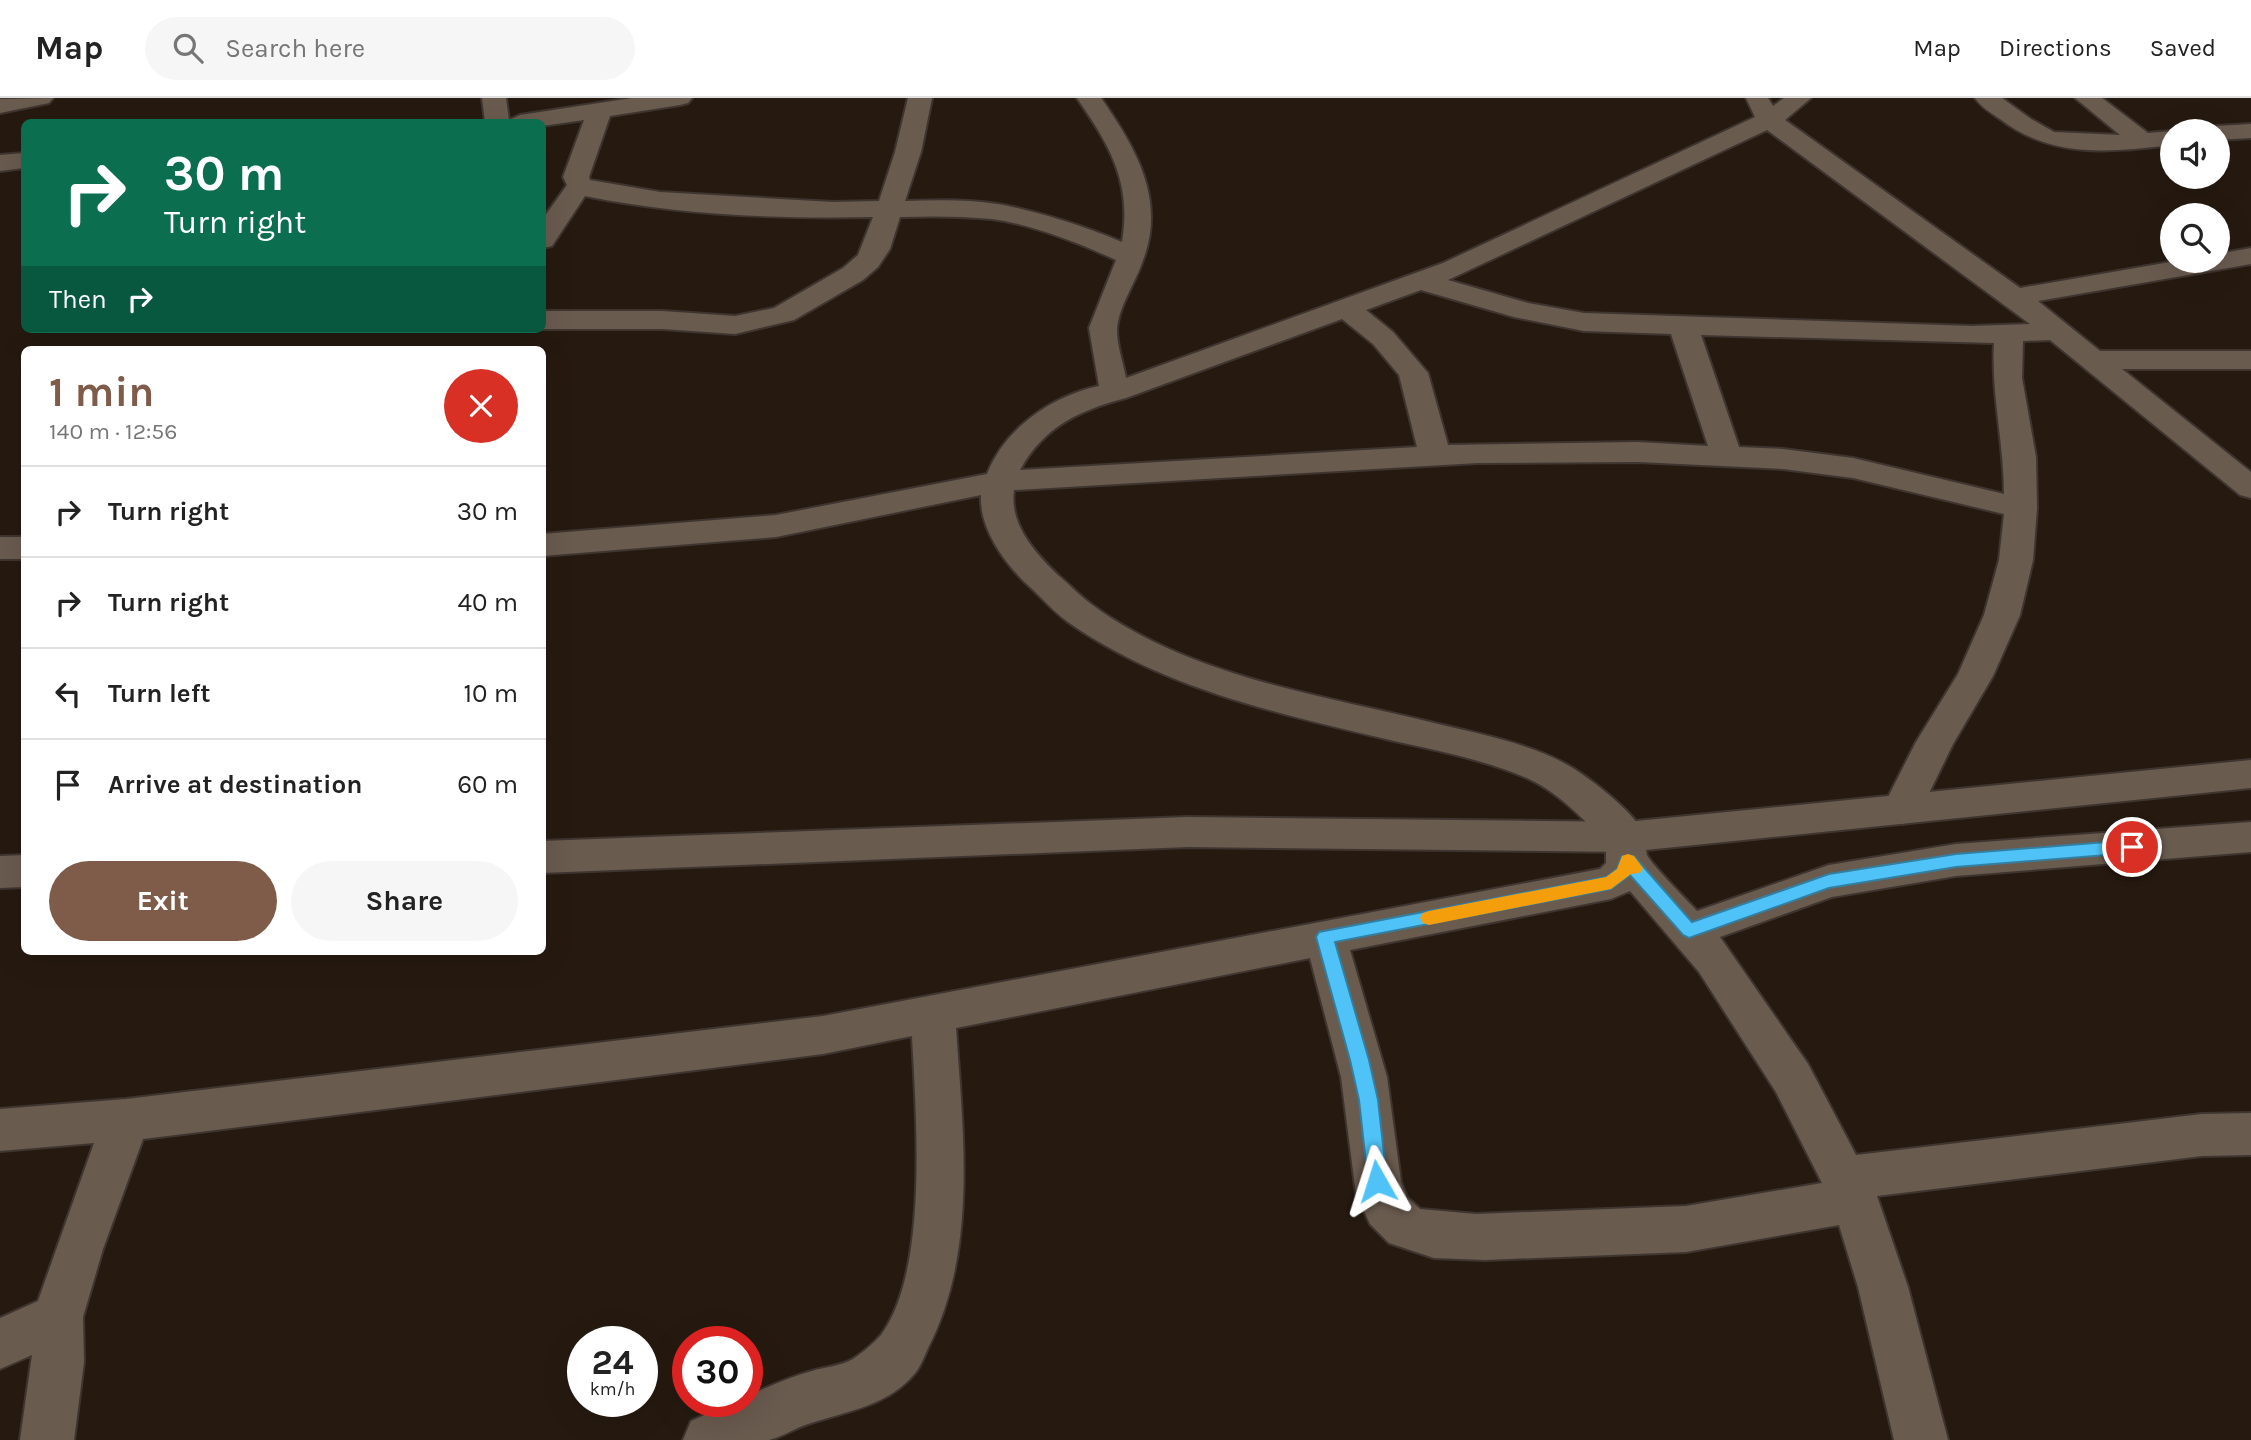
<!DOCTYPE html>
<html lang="en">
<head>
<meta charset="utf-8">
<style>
  body { margin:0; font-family:Karla,sans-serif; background:#f6f6f6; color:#222; height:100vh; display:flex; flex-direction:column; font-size:26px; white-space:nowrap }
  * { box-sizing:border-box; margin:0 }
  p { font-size:23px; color:#767676 }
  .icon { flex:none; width:38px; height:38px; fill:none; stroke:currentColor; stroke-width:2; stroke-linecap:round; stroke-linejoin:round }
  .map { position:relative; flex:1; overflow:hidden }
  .drawer { position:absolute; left:21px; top:248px; width:525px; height:609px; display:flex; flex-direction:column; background:#fff; border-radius:10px; box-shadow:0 7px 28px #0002 }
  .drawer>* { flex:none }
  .top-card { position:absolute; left:21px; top:21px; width:525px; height:214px; border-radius:10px; box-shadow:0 7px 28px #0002; background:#0b6e4f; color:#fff; overflow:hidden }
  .buttons { position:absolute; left:2160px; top:21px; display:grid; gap:14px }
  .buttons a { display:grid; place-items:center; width:70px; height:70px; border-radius:50%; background:#fff; box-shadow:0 7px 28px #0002; font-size:35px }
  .speed { position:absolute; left:567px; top:1228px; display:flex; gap:14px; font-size:35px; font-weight:700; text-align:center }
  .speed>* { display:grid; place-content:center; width:91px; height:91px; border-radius:50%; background:#fff; box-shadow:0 7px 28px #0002; line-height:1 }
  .speed small { font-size:18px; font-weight:400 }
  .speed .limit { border:10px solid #d22; background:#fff; color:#111 }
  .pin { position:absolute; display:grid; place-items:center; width:60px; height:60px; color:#fff; margin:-30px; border:4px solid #fff; border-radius:50%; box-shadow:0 2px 7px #0007 }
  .me { position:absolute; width:77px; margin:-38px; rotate:354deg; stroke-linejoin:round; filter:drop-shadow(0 0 5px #0008) }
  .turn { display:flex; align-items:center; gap:24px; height:147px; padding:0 28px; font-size:32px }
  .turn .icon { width:91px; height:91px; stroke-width:2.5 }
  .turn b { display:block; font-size:49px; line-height:60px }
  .then { display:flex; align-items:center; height:66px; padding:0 28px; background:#0003; gap:14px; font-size:26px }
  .round { display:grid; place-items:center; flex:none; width:74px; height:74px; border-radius:37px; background:#f6f6f6 }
  .head { display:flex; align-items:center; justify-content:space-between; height:119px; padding:0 28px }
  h1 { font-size:42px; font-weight:700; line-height:52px; color:#7f5b4a }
  .cta { display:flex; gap:14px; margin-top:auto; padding:14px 28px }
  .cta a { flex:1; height:80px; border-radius:42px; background:#7f5b4a; color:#fff; font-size:28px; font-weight:700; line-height:80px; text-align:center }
  .cta a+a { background:#f6f6f6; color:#222 }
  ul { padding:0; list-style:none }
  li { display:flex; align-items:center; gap:21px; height:91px; padding:0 28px; border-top:2px solid #e0e0e0 }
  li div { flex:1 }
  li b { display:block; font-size:26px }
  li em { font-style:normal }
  header { display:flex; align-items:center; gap:42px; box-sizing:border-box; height:98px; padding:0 35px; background:#fff; border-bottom:2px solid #e0e0e0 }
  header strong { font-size:33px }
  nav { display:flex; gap:38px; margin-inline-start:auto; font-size:24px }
  .search { width:490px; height:63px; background:#f6f6f6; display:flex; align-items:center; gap:18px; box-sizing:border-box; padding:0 24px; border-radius:38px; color:#767676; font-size:26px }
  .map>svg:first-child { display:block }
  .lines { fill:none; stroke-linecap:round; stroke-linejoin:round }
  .minor-casing { stroke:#3f3530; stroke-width:4 }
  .tertiary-casing { stroke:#3f3530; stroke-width:4 }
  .minor { fill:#6a5b4f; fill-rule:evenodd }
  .tertiary { fill:#6a5b4f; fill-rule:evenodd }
  .route { fill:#4fc3f7; stroke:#337fa1; stroke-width:2 }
  .slow { fill:#f59e0b }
</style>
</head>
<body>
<header>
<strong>Map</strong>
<div class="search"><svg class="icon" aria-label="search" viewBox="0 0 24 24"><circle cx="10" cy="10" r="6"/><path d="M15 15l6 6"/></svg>Search here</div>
<nav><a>Map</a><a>Directions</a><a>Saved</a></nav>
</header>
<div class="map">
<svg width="2251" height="1342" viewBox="0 0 2251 1342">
  <rect width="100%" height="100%" fill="#261a10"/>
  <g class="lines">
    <!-- minor casing -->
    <g class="minor-casing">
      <path id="minor" d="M53,0L49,5L0,15V1Z
        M482,0H506L509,22L520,17L632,0H692L688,5L680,7L610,18L589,79L590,82L660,94L833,104L879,103L895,54L908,0H932L921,54L905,103C935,102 967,101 997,106C1034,112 1087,129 1122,144C1132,84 1110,48 1077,0H1101C1136,50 1166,102 1143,162C1136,184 1118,209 1117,232C1117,248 1123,264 1126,280L1443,165L1755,19L1746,0H1768L1773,8L1784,0H1811L1785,22L2020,190L2176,163H2217V156L2251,150V166L2038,203L2100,253H2251V271H2122L2251,374V400L2240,397L2050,242L2023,243L2022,280L2036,359L2037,410L2033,462L2020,517L1993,578L1953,646L1916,722L1902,726L1888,722L1882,711L1916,644L1958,576L1984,517L1999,462L2004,416L1853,380L1783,371L1638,364L1478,365L1014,392C1009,427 1036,456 1059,478C1070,487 1080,498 1091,506C1188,578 1316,596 1430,624C1471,634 1524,644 1562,664C1584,675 1635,714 1645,737C1647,743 1645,751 1647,757C1651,766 1688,803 1697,813L1829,767L1956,746L2251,724V754L1956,778L1832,799L1720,839L1808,966L1856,1057L2202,1016L2251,1015V1057L2202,1058L1877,1098L1908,1189L1948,1342H1894L1858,1189L1839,1127L1686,1154L1485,1162L1434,1160L1389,1145L1370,1126L1356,1096L1341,979L1310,860L956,930C963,1035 978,1153 928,1250C925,1257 921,1267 916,1274C889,1308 847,1313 808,1326C795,1330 782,1339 769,1342C749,1342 705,1342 683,1342L691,1323L734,1304H747V1298C768,1289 790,1279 812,1273C824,1269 842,1268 853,1261C862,1255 874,1245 881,1237C929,1172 916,1017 912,938L823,956L143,1041L103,1151L83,1219L84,1264L74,1342H20L32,1257L0,1271V1220L38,1203L94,1045L0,1053V1011L126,1001L823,918L1600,771L1606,765V744C1583,721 1559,695 1529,681C1484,661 1433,652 1386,641C1276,615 1162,590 1068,524C1054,514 1042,500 1029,488C1006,467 979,431 981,397L776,439L542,458V436L776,417L987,376C1005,330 1052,298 1099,288L1089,230L1116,162C1081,146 1030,126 992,121C961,118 931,118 900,119L890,151L878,169L863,182L794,222L735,236L662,231H542V213H662L735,218L774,210L843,170L858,157L873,119C778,121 679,117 585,98L552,148L542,150V122L567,87L563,79L584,22L542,28V24H485ZM1767,32L2030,226L1972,228L1584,215L1528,205L1448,182ZM1421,192L1514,219L1584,233L1671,236L1708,348L1638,344L1448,347L1428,275L1393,234L1366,212ZM1342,221L1373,246L1399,277L1417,349L1020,372C1044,328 1080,312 1126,300ZM1701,237L1994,245C1991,295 2004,345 2004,396L1853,360L1783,351L1739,349ZM1630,793L1699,874L1776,994L1822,1085L1686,1108L1476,1116L1420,1111L1407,1099L1401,1084L1387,979L1350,852L1611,801Z
        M1975,0H2002L2031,21L2054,34L2120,37L2075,0H2102L2148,35L2172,33H2175H2172V47C2110,54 2052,61 2000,21C1991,15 1981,9 1975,0Z
        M2251,26V40L2217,42V33H2206L2217,28Z
        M24,55V70L0,73V57Z
        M0,439H24V461H0Z"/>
    </g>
    <!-- tertiary casing -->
    <g class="tertiary-casing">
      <path id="tertiary" d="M2251,662V690L1626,754L1188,749L542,775V743L1188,719L1626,724Z
        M24,757V789L0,790V758Z"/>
    </g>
    <!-- minor -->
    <use href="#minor" class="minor"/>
    <!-- tertiary -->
    <use href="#tertiary" class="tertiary"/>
  </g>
  <!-- route -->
  <path class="route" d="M2132,742L2137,744L2140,749L2137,753L2132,755L1956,769L1829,790L1689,840L1683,837L1630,777L1611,791L1335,844L1369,962L1378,1002L1387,1083L1384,1090L1377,1092L1370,1090L1368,1083L1359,1002L1350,962L1316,839L1319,834L1606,779L1617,771L1622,758H1634L1692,824L1829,776L1956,756Z"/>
  <!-- slow -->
  <path class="slow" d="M1628,756L1634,758L1643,770L1640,775L1631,776L1611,791L1429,827L1423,825L1420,820L1423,815L1429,813L1606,779L1617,771L1622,758Z"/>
</svg>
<div class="buttons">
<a><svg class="icon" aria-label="sound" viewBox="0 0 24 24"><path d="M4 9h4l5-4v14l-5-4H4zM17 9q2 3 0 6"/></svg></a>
<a><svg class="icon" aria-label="search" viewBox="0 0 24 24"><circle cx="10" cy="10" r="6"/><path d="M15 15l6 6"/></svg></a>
</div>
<div class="speed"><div>24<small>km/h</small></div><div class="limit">30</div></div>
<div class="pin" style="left:2132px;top:749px;background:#d93025"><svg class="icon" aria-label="arrive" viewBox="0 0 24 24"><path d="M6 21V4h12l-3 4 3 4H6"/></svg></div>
<svg class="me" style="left:1377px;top:1083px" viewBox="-20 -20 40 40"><path d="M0-17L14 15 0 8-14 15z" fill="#4fc3f7" stroke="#fff" stroke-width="4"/></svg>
<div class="top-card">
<div class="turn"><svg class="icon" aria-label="right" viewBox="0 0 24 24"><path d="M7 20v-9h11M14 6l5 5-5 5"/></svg><div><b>30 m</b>Turn right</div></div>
<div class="then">Then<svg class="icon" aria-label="right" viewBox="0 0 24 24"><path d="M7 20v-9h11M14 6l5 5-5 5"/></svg></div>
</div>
<section class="drawer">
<div class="head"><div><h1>1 min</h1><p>140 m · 12:56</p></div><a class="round" style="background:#d93025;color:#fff"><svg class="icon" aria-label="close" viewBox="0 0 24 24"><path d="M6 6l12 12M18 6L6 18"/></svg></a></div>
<ul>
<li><svg class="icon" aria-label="right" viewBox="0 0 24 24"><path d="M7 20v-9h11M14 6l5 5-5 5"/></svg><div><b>Turn right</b></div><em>30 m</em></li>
<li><svg class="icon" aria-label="right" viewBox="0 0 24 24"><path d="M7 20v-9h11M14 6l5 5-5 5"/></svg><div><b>Turn right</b></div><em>40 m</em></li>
<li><svg class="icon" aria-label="left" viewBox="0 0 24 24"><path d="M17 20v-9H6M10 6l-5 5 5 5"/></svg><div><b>Turn left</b></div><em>10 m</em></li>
<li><svg class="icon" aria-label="arrive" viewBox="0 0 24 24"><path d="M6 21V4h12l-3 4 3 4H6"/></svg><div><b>Arrive at destination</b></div><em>60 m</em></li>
</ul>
<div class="cta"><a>Exit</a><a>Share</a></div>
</section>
</div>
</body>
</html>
